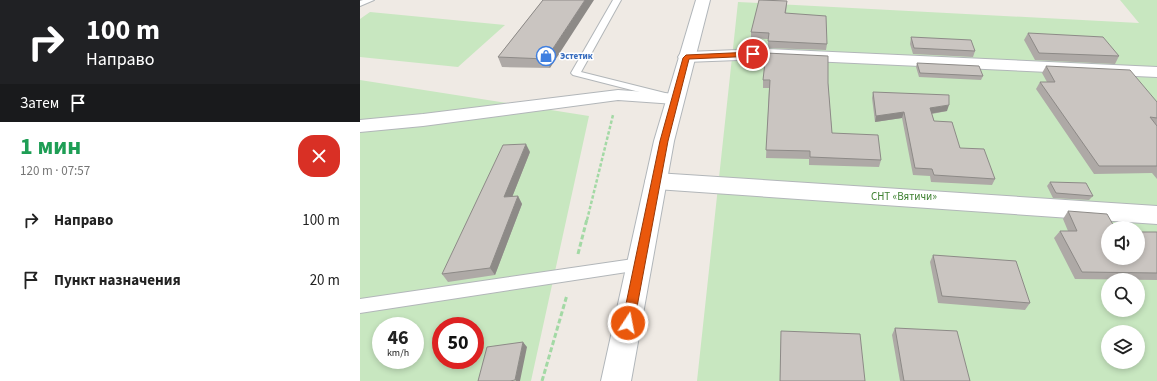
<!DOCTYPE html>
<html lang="ru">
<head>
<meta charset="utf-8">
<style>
  body { margin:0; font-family:"Source Sans 3",sans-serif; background:#f2f2f2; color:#222; height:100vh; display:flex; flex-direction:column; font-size:15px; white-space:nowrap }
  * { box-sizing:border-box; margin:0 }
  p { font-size:13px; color:#767676 }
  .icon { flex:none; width:22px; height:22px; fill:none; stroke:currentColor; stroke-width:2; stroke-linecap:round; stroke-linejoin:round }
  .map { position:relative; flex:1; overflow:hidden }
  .details { display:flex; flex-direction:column; background:#fff; width:360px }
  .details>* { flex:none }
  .guide { background:#202124; color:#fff; overflow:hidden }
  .buttons { position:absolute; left:741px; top:221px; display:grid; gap:8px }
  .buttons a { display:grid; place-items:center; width:44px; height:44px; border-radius:50%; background:#fff; box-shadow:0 2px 6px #0003; font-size:20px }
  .speed { position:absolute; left:12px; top:317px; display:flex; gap:8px; font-size:20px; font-weight:700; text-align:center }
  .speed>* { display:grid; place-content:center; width:52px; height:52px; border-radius:50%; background:#fff; box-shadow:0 2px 6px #0003; line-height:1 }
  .speed small { font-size:10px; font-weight:400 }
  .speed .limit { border:6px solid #d22; background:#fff; color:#111 }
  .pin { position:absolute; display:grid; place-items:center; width:34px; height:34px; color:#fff; margin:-17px; border:2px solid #fff; border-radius:50%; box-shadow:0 1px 4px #0007 }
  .me { position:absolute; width:44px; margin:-22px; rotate:11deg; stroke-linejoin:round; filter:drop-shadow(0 0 3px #0008) }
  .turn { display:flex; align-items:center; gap:14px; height:84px; padding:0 20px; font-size:18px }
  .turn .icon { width:52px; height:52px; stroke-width:2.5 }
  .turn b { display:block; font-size:28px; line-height:34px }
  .then { display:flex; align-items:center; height:38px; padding:0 20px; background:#0003; gap:8px; font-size:15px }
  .round { display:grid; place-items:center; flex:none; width:42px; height:42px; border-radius:16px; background:#f2f2f2 }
  .head { display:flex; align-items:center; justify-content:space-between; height:68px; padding:0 20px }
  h1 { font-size:24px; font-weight:700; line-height:30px; color:#1e9e55 }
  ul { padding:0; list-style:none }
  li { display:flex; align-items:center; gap:12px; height:60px; padding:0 20px }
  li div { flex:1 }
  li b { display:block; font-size:15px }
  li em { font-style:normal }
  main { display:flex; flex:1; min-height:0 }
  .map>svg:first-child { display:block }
  .green { fill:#c8e7c0; fill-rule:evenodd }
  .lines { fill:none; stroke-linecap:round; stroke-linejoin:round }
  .service-casing { stroke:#b2b6b9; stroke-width:2 }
  .minor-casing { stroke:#b2b6b9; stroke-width:2 }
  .secondary-casing { stroke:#b1b6ba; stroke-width:2 }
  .path-far1 { stroke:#a3d9a5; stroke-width:2.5; stroke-dasharray:3.5 2; stroke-linecap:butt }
  .path { stroke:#a3d9a5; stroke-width:3; stroke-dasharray:5 2.5; stroke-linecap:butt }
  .service { fill:#fff; fill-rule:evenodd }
  .minor { fill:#fff; fill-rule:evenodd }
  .secondary { fill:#fff; fill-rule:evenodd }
  .wall { fill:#aea9a6 }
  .shaded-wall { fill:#8d8a87 }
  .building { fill:#cac5c1; stroke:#8d8a87 }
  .route { fill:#ea580c; stroke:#983908 }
  .labels { text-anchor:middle; stroke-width:3; stroke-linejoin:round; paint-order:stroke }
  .far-shop-label { font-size:9px; font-weight:bold; fill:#366cbe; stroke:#fff; text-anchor:start }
  .park-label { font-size:11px; fill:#3e8031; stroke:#fff }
</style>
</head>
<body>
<main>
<section class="details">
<div class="guide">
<div class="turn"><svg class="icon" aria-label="right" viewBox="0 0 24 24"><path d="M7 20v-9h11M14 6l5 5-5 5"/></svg><div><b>100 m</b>Направо</div></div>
<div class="then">Затем<svg class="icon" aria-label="arrive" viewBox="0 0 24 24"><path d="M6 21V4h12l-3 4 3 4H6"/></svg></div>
</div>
<div class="head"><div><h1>1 мин</h1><p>120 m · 07:57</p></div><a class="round" style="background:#d93025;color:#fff"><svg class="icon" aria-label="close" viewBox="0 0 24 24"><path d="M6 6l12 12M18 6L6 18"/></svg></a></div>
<ul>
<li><svg class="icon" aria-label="right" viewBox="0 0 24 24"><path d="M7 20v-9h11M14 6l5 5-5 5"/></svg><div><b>Направо</b></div><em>100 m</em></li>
<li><svg class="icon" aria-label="arrive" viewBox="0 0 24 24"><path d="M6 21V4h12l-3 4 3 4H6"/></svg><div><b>Пункт назначения</b></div><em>20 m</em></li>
</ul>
</section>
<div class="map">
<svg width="797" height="381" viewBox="0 0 797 381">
  <rect width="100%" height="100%" fill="#efeae4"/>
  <!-- green -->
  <path class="green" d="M760,0H797V381H337L378,2L779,23ZM748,228H778V258H748ZM748,280H778V310H748ZM748,332H778V362H748Z
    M10,12L145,25L98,67L0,57V19Z
    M0,80L229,116L171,381H0ZM21,326H55V360H21ZM81,326H115V360H81Z"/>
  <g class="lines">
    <!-- service casing -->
    <g class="service-casing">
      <path id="service" d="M3,0H14L0,6V1Z
        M253,0H261L221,72L309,94L311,96L309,98H303L213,75L211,73Z
        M280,258L285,260L287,264L285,268L280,270L0,313V299Z"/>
    </g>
    <!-- minor casing -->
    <g class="minor-casing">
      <path id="minor" d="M407,49L797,67V77L407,59L326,62L320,60L318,57L320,54L326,52Z
        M258,90L315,94L321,95L324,99L321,103L315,104L258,100L63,126L0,132V120L63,114Z
        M296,173L797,206V224L296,189L288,186L285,181L288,176Z"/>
    </g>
    <!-- secondary casing -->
    <g class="secondary-casing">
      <path id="secondary" d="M336,0H350L314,141L271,381H241L294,141Z"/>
    </g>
    <!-- path-far1 -->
    <path class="path-far1" d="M227,220L253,115"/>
    <!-- path -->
    <path class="path" d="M218,254L227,219
      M182,381L207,295"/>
    <!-- service -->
    <use href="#service" class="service"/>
    <!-- minor -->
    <use href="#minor" class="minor"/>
    <!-- secondary -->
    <use href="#secondary" class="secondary"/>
  </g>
  <!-- wall -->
  <path class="wall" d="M183,0L190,68L142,67L138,57Z
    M427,1L426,13L467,44L466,50L408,48V39L391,38V32Z
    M668,33L759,56L755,64L675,60L664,40Z
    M551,37L615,51L613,57L553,54L550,44Z
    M557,63L623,76L621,80L559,77L556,67Z
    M686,66L797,102V179L792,173L734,174L676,89L680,82H687L682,73Z
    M403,80L468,83L472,133L521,160L519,167L449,165V159L406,158L409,88H403Z
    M513,92L587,111L572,114L574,121L600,148L635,179L632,185L571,182L570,176L553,175L542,118L515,122L512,98Z
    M170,152L152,197L158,196L162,204L135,275L88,282L82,274Z
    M690,182L733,196L729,200L693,198L687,186Z
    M708,211L748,258L797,232V280L715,279L694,238L700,231H708L703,219Z
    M573,255L670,303L665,310L578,303L570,262Z
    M535,328L610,381H540L532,335Z
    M421,331L505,381H420Z"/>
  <!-- shaded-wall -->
  <path class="shaded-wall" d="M225,0H234L190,68L186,59Z
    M589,105L587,111L568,114L570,108Z
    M544,112L542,118L515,122L516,116Z
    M166,144L170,152L149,205L144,197Z
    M158,196L162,204L135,275L130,268Z
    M163,342L167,347L160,381H156L155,380Z"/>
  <!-- building -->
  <path class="building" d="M183,0H225L186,59L138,57Z
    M399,0L427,1L425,13L466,16L467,44L408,41L409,33L391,32Z
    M668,33L743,37L759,56L679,53Z
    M551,37L611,40L615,51L554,48Z
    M406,53L468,56V83L472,133L518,135L521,160L450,157V151L406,150L410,80H403Z
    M557,63L619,66L623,76L560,73Z
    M686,66L770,70L797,102V118L790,117L797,126V166H739L680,82H695Z
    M513,92L589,95V105L570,108L574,121L592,122L600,148L624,149L635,179L574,175L572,169L555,168L544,112L516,116Z
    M166,144L144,197L158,196L130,268L82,274L143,145Z
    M690,182L726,183L733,196L696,193Z
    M708,211L747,214L755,228H748V258H778V232H797V273L722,272L700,231H717Z
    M573,255L656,261L670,303L582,296Z
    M535,328L597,331L610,381H544Z
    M421,331L500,334L505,381H420Z
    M163,342L155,380L150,381H118L127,347Z"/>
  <!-- route -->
  <path class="route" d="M393,52L396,53V56L329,59L308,141L274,323L272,326L268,328L264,326L262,323L300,141L323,58L326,55Z"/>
  <!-- icons -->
  <defs>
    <g id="shop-ring" transform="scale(1)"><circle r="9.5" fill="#fff" stroke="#3f7fe0" stroke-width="1.5"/><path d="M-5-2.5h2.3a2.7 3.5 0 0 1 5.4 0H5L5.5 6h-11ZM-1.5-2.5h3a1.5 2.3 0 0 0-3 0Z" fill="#3f7fe0"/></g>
  </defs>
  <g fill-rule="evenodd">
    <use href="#shop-ring" x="186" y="56"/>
  </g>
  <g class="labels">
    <!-- far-shop labels -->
    <g class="far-shop-label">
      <text x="200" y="59">Эстетик</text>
    </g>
    <!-- park labels -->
    <g class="park-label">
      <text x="544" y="200">СНТ «Вятичи»</text>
    </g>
  </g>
</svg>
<div class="buttons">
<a><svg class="icon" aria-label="sound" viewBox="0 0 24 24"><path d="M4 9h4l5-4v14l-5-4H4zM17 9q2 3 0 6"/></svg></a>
<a><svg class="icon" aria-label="search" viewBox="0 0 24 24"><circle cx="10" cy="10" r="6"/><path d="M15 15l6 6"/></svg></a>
<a><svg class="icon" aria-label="layers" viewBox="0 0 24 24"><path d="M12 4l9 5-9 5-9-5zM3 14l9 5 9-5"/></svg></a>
</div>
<div class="speed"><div>46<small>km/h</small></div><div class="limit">50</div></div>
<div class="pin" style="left:393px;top:54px;background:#d93025"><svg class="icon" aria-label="arrive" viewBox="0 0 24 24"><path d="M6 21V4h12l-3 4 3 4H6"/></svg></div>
<svg class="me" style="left:268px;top:323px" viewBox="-20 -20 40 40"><circle r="17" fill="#ea580c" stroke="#fff" stroke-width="3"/><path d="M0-11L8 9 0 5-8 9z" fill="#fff"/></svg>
</div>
</main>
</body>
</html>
